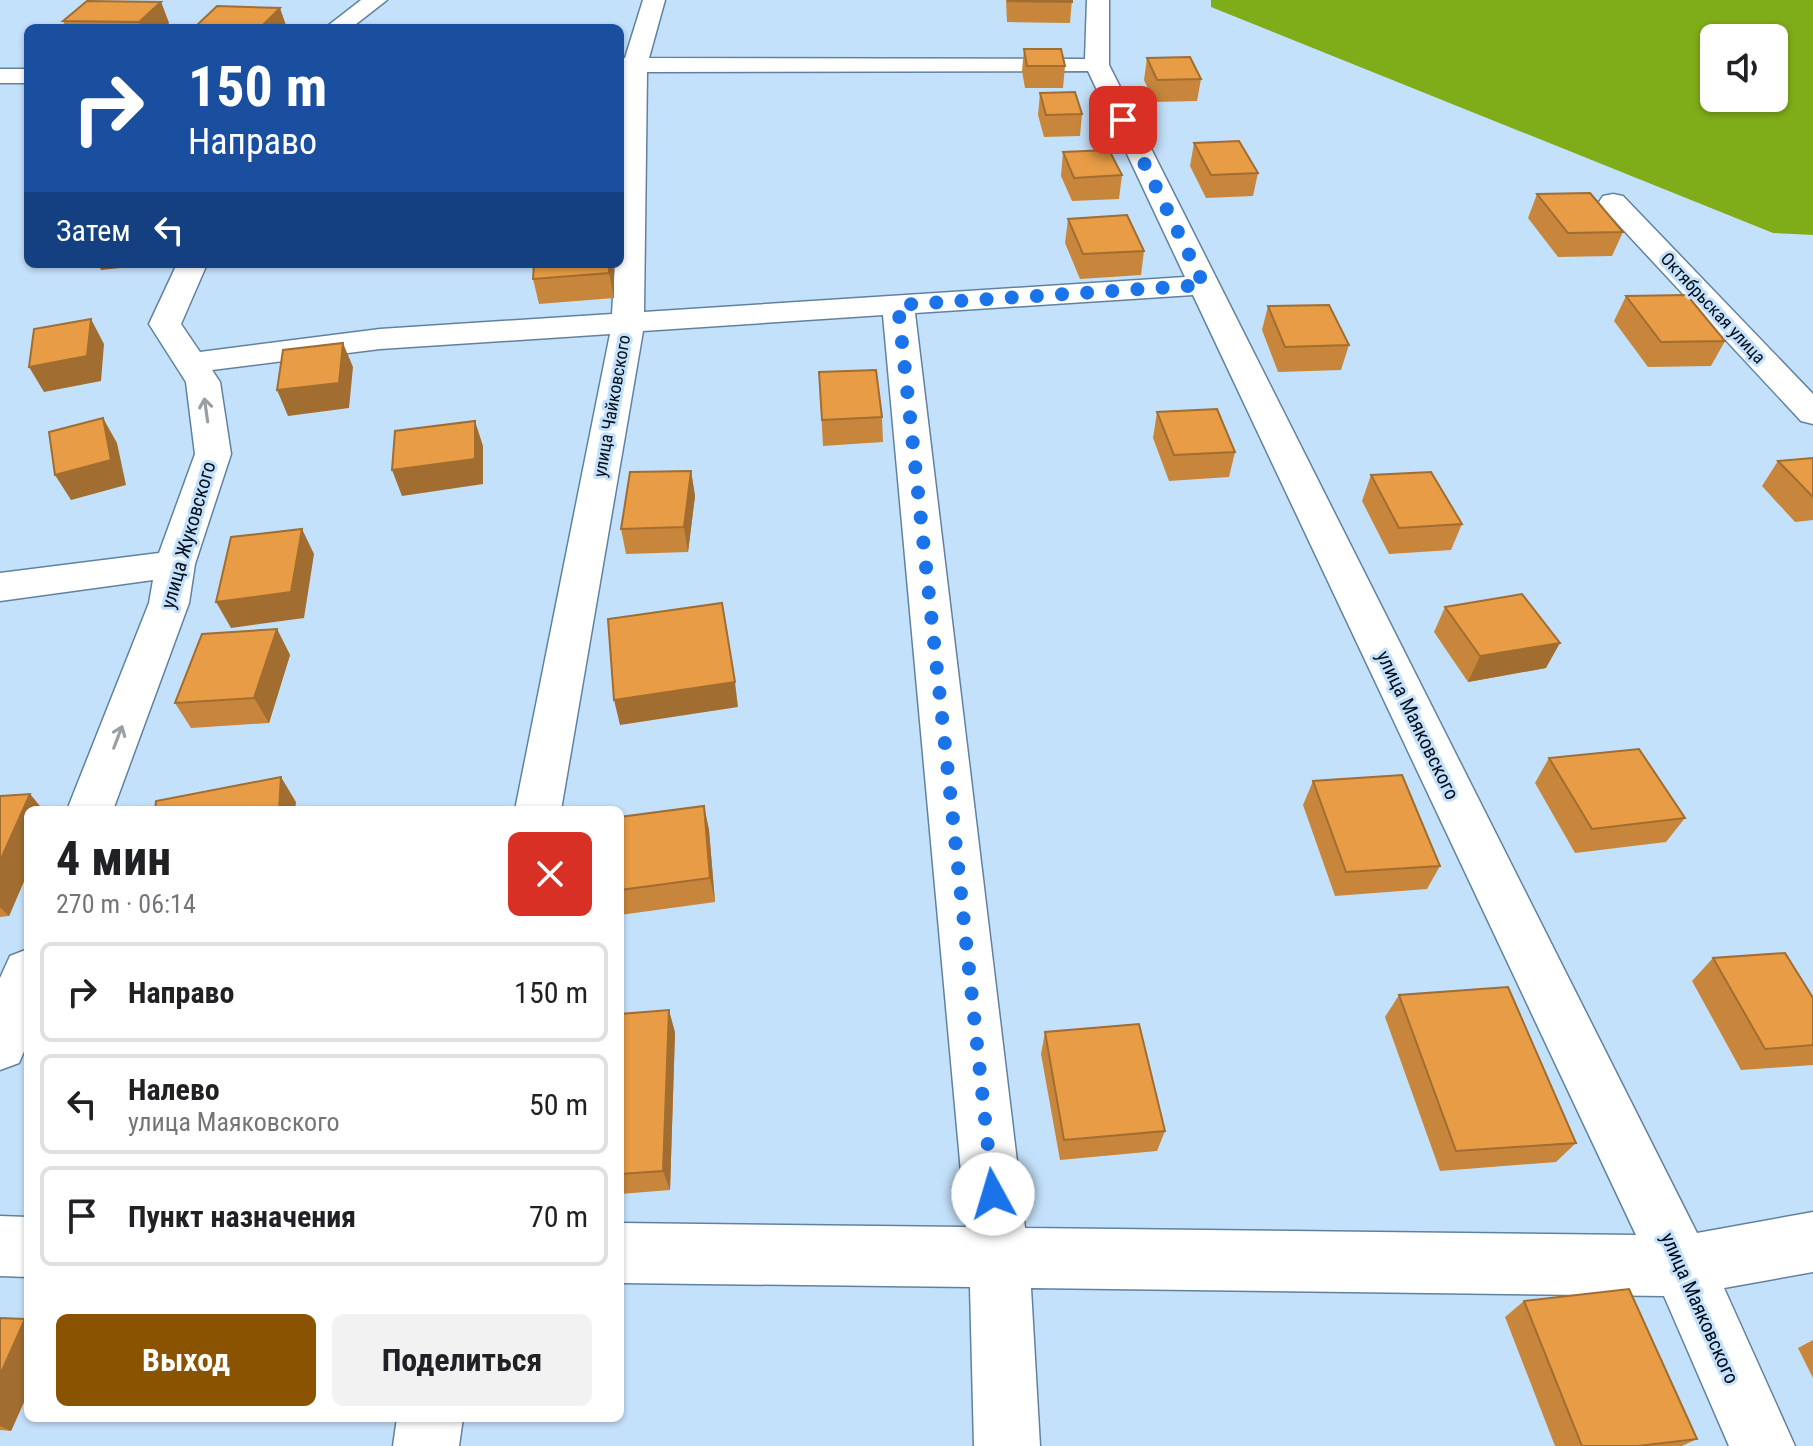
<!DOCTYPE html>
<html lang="ru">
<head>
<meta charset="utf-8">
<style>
  body { margin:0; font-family:"Roboto Condensed",sans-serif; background:#f2f2f2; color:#202124; height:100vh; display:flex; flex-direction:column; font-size:30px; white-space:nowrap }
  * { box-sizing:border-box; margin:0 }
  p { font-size:26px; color:#757577 }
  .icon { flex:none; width:44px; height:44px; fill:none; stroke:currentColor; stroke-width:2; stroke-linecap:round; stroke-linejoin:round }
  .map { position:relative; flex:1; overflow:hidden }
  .side { position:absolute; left:24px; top:806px; width:600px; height:616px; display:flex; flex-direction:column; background:#fff; border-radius:12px; box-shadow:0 2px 6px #0004 }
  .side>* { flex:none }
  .guide { position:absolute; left:24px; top:24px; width:600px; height:244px; border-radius:12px; box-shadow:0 2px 6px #0004; background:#1a4fa0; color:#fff; overflow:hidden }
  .controls { position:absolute; left:1700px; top:24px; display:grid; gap:16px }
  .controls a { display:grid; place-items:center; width:88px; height:88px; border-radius:12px; background:#fff; box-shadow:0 2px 6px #0004; font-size:40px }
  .pin { position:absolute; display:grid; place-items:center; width:68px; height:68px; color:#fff; margin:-34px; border-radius:16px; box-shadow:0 4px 12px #0006 }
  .me { position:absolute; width:88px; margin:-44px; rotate:354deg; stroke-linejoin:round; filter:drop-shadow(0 0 6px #0008) }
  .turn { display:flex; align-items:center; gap:28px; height:168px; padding:0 32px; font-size:36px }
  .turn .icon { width:104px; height:104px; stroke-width:2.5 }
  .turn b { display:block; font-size:56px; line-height:68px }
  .then { display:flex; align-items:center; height:76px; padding:0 32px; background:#0003; gap:16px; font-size:30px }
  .round { display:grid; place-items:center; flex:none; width:84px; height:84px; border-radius:12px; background:#f2f2f2 }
  .summary { display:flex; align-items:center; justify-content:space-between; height:136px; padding:0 32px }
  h1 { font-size:48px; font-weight:700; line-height:60px }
  .button { display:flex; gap:16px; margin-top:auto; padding:16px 32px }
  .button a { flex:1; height:92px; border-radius:12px; background:#895302; color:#fff; font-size:32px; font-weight:700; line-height:92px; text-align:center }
  .button a+a { background:#f2f2f2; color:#202124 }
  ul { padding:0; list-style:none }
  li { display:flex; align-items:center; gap:24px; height:100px; margin:0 16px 12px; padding:0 16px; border:4px solid #e0e0e0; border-radius:12px }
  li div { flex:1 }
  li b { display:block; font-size:30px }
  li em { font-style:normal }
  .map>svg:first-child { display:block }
  .forest { fill:#7fac19; fill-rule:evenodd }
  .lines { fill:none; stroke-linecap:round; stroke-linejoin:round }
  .minor-casing { stroke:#61829f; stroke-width:3 }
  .minor { fill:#fff; fill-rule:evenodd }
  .wall { fill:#c7863b }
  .shaded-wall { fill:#a26d30 }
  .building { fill:#e79c45; stroke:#a26d30; stroke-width:2 }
  .oneway { stroke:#9a9fa3 }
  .route { stroke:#1a73e8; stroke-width:14; stroke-dasharray:0 25.2 }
  .labels { text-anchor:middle; stroke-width:6; stroke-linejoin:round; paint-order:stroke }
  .far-street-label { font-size:18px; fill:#030e19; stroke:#c4e1fb }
  .street-label { font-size:20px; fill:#030e19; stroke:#c4e1fb }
</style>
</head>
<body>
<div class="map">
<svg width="1813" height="1446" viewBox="0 0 1813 1446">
  <rect width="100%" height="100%" fill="#c4e1fb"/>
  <!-- forest -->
  <path class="forest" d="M1211,0H1813V235L1773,233L1211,7ZM1714,38H1774V98H1714Z"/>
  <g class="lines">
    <!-- minor casing -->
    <g class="minor-casing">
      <path id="minor" d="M361,0H387L351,28H325Z
        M643,0H665L649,58L1085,59L1087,0H1109V65L1697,1233L1813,1212V1272L1724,1288L1795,1446H1729L1664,1296L1031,1288L1040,1446H974L970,1287L620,1283V1223L966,1227L883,315L643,331L561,810H515L610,334L380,349L212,370L220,382L231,454L195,564L189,603L113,810H67L149,603L153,580L0,601V573L159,553L195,454L186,382L149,324L177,264H207L181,324L200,352L380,329L612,314L615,264H620V58H625ZM1088,71L1185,277L644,312L647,72ZM1193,295L1636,1235L1025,1228L915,313Z
        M0,69H28V83H0Z
        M1613,194L1623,196L1813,394V424L1801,421L1603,208L1599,202L1603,196Z
        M28,949V1042L19,1063L0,1070V978L10,956Z
        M0,1216L28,1217V1277L0,1276Z
        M397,1418H463L459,1446H393Z"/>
    </g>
    <!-- minor -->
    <use href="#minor" class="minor"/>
  </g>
  <!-- wall -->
  <path class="wall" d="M1006,0H1072L1070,23L1007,22Z
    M87,1L161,2L169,23L164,28H66L63,21Z
    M197,25L287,28H198Z
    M1024,49L1065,66L1063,88H1025L1022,71Z
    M1147,58L1201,79L1197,101L1154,102L1144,80Z
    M1040,93L1082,114L1080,136L1044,137L1038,115Z
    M1194,143L1258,173L1253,196L1206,198L1190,166Z
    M1063,152L1122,175L1119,199L1072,201L1061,176Z
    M1537,194L1623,232L1612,256L1558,257L1528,218Z
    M1068,219L1144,251L1141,275L1080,279L1065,243Z
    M614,273V298L539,304L533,279Z
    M1626,296L1725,341L1711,366L1648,367L1614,321Z
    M1268,306L1349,345L1341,370L1278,372L1262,330Z
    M819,372L882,417L883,442L823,446Z
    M1157,412L1235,452L1229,477L1169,481L1153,438Z
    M1813,458V520L1795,522L1762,486L1778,461Z
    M691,471L695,496L688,552L626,554L621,529Z
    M1371,475L1462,524L1451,550L1389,554L1362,501Z
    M1445,607L1546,668L1468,682L1434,632Z
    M277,629L290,655L269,723L191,728L175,703Z
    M1549,758L1685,818L1666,842L1575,853L1535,783Z
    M1313,781L1440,866L1427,889L1335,896L1303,805Z
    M30,794L43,810H28V872L9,916L0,917V796Z
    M704,806L709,830L715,902L620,915V817Z
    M1713,958L1813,998V1065L1741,1070L1692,981Z
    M1399,995L1576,1143L1556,1162L1440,1171L1385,1017Z
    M620,1014L675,1032L670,1190L620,1194Z
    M1045,1032L1165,1131L1157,1151L1060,1160L1041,1054Z
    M1524,1301L1697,1439L1682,1446H1555L1505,1317Z
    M0,1318L25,1319L28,1320V1393L11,1431L0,1430Z
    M1813,1340V1378L1798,1348Z"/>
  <!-- shaded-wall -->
  <path class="shaded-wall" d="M161,2L169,23L164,28H142L139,22Z
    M280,8L287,28H261V27Z
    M98,264H158L101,270Z
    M609,264H612L614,273V298L609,273Z
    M91,319L104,344L101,381L44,392L29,367Z
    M343,343L353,367L349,408L288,416L277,390Z
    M103,418L117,443L126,485L71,500L55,475Z
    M475,421L483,446V484L402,496L392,470Z
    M691,471L695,496L688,552L684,527Z
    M302,529L314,554L304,618L231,628L216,602Z
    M277,629L290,655L269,723L254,698Z
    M1560,643L1546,668L1468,682L1480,656Z
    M735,682L738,707L620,725L614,700Z
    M281,777L296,802L295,810H279Z
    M30,794L43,810H28V872L9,916L0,907V861Z
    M704,806L709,830L715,902L710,878Z
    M669,1010L675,1032L670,1190L663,1171Z
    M25,1319L28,1320V1393L11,1431L0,1426V1375Z"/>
  <!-- building -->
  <path class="building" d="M1008,0H1072V2L1008,1Z
    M87,1L161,2L139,22L63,21Z
    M217,6L280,8L261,27L197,25Z
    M1024,49H1061L1065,66H1027Z
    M1190,57L1201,79L1157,80L1147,58Z
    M1075,92L1082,114L1046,115L1040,93Z
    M1239,141L1258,173L1211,175L1194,143Z
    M1109,150L1122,175L1074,178L1063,152Z
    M1590,193L1623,232L1568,233L1537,194Z
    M1127,215L1144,251L1083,254L1068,219Z
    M534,264H609V273L533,279Z
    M1687,295L1725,341L1661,342L1626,296Z
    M1329,305L1349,345L1285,347L1268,306Z
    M91,319L87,356L29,367L34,329Z
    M343,343L339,383L277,390L283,350Z
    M876,370L882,417L822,420L819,372Z
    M1217,409L1235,452L1174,455L1157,412Z
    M103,418L111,460L55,475L49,432Z
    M475,421V459L392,470L395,431Z
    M1813,458V497L1778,461Z
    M691,471L684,527L621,529L630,472Z
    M1431,472L1462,524L1399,528L1371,475Z
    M302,529L291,592L216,602L231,537Z
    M1522,594L1560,643L1480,656L1445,607Z
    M722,603L735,682L614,700L608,619Z
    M277,629L254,698L175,703L202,634Z
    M1639,749L1685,818L1592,829L1549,758Z
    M1402,775L1440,866L1346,872L1313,781Z
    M281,777L279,810H155L156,801Z
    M30,794L0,861V796Z
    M704,806L710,878L620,890V817Z
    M1785,953L1813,998V1045L1765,1049L1713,958Z
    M1508,987L1576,1143L1456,1151L1399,995Z
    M669,1010L663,1171L620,1174V1014Z
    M1139,1024L1165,1131L1064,1140L1045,1032Z
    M1629,1289L1697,1439L1638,1446H1582L1524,1301Z
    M0,1318L25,1319L0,1375Z"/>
  <!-- one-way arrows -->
  <defs><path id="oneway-shaft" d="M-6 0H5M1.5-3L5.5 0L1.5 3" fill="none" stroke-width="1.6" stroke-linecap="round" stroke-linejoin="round" transform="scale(2)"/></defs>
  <g class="oneway">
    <use href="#oneway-shaft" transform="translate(206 410) rotate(-98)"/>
    <use href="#oneway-shaft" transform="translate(118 737) rotate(-69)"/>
  </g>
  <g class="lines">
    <!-- route -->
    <path class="route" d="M993,1194L898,305L1204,285L1123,120"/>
  </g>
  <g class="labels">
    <!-- far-street labels -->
    <g class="far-street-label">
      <text transform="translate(1713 308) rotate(47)" y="6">Октябрьская улица</text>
      <text transform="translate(612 406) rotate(-80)" y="6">улица Чайковского</text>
    </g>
    <!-- street labels -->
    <g class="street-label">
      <text transform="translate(188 535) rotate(-74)" y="7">улица Жуковского</text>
      <text transform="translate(1418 725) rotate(64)" y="7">улица Маяковского</text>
      <text transform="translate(1700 1308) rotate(66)" y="7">улица Маяковского</text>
    </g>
  </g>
</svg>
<div class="controls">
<a><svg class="icon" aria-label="sound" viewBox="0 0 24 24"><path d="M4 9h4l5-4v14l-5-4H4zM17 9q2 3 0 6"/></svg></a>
</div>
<div class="pin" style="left:1123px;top:120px;background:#d93025"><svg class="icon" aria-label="arrive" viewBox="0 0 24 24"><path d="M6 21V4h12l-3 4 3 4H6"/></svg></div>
<svg class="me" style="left:993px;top:1194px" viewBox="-20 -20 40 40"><circle r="19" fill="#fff"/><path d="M0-13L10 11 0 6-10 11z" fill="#1a73e8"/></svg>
<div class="guide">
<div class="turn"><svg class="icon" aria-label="right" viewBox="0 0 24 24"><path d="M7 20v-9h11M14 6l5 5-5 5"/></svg><div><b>150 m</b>Направо</div></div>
<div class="then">Затем<svg class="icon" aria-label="left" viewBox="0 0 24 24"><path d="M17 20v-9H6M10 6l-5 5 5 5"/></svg></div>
</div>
<section class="side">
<div class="summary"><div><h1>4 мин</h1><p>270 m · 06:14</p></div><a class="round" style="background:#d93025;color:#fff"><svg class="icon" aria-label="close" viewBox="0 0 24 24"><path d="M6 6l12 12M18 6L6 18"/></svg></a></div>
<ul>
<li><svg class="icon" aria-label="right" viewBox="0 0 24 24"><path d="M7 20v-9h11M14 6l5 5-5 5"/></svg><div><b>Направо</b></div><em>150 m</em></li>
<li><svg class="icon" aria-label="left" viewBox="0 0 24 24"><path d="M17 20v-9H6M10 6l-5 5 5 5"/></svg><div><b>Налево</b><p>улица Маяковского</p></div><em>50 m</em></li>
<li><svg class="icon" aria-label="arrive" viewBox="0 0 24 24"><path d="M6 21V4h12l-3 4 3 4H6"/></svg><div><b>Пункт назначения</b></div><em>70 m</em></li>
</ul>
<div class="button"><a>Выход</a><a>Поделиться</a></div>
</section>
</div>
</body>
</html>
